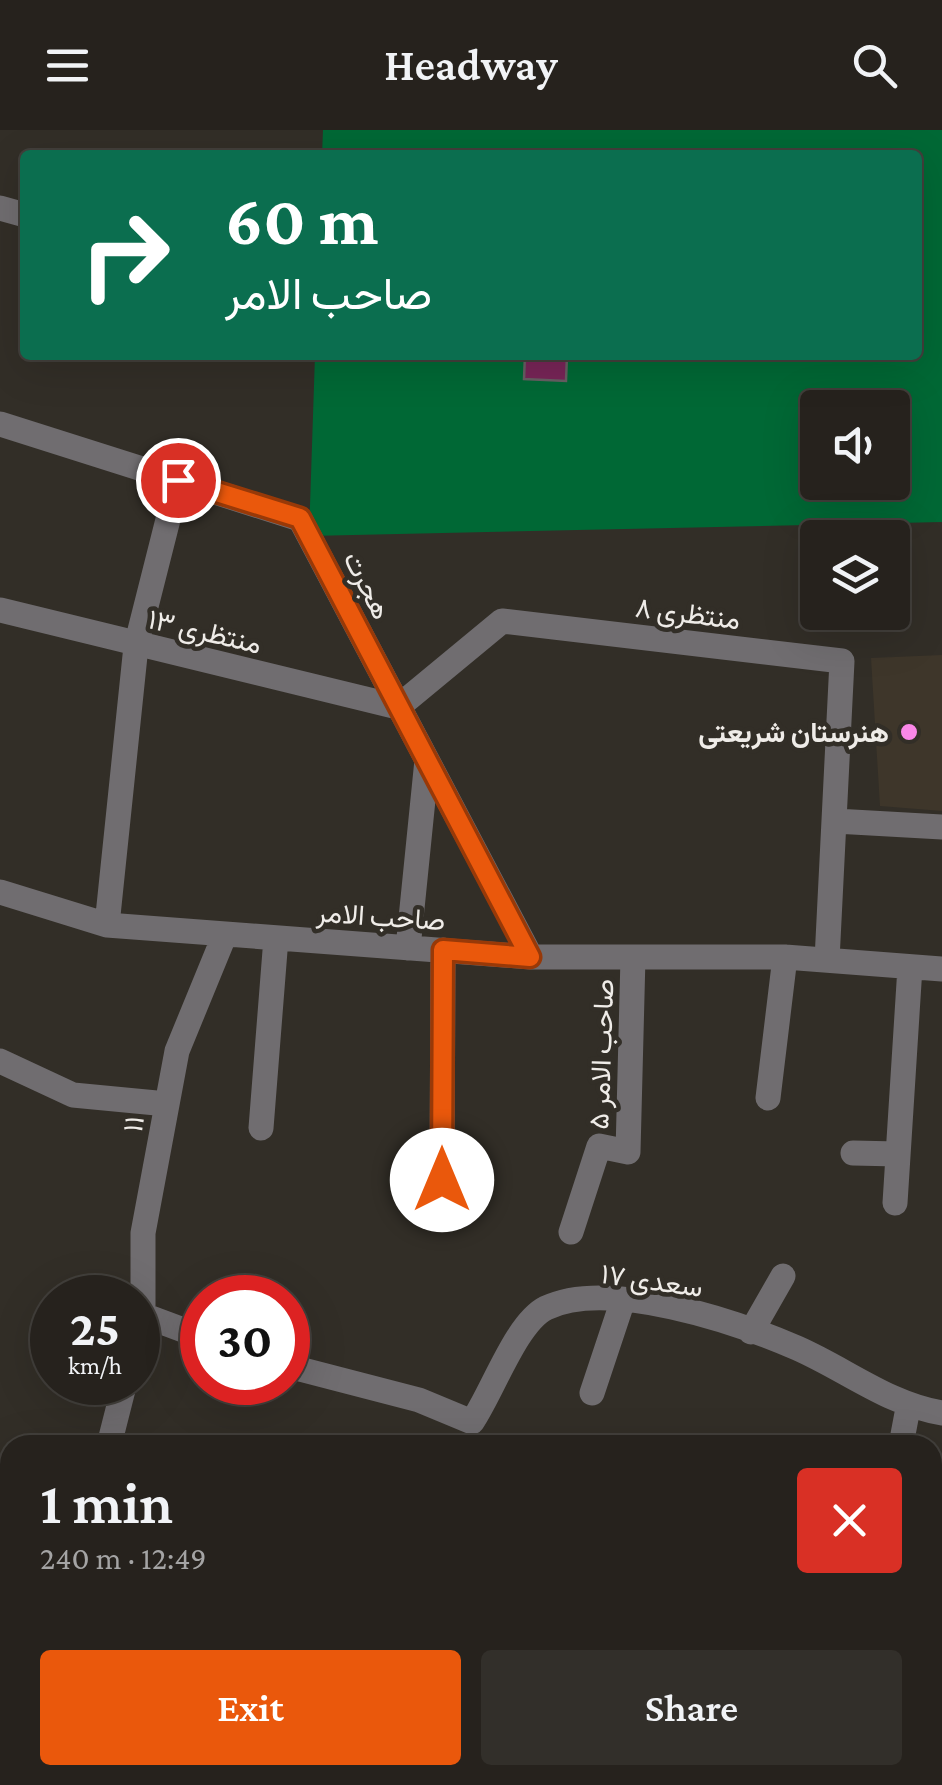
<!DOCTYPE html>
<html lang="en">
<head>
<meta charset="utf-8">
<style>
  body { margin:0; font-family:"Crimson Pro",Vazirmatn,serif; background:#322f2a; color:#f1f3f6; height:100vh; display:flex; flex-direction:column; font-size:38px; white-space:nowrap }
  * { box-sizing:border-box; margin:0 }
  p { font-size:32px; color:#a4a4a4 }
  .icon { flex:none; width:55px; height:55px; fill:none; stroke:currentColor; stroke-width:2; stroke-linecap:round; stroke-linejoin:round }
  .map { position:relative; flex:1; overflow:hidden }
  .sheet { position:absolute; left:0px; top:1305px; width:942px; height:350px; display:flex; flex-direction:column; background:#26221d; border-radius:30px 30px 0 0; box-shadow:0 10px 40px #0002,0 0 0 2px #423f3b }
  .sheet>* { flex:none }
  .hud { position:absolute; left:20px; top:20px; width:902px; height:210px; border-radius:10px; box-shadow:0 10px 40px #0002,0 0 0 2px #423f3b; background:#0b6e4f; color:#fff; overflow:hidden }
  .fabs { position:absolute; left:800px; top:260px; display:grid; gap:20px }
  .fabs a { display:grid; place-items:center; width:110px; height:110px; border-radius:10px; background:#26221d; box-shadow:0 10px 40px #0002,0 0 0 2px #423f3b; font-size:50px }
  .speed { position:absolute; left:30px; top:1145px; display:flex; gap:20px; font-size:50px; font-weight:700; text-align:center }
  .speed>* { display:grid; place-content:center; width:130px; height:130px; border-radius:50%; background:#26221d; box-shadow:0 10px 40px #0002,0 0 0 2px #423f3b; line-height:1 }
  .speed small { font-size:25px; font-weight:400 }
  .speed .limit { border:15px solid #d22; background:#fff; color:#111 }
  .pin { position:absolute; display:grid; place-items:center; width:85px; height:85px; color:#fff; margin:-42px; border:5px solid #fff; border-radius:50%; box-shadow:0 2px 10px #0007 }
  .me { position:absolute; width:110px; margin:-55px; rotate:0deg; stroke-linejoin:round; filter:drop-shadow(0 0 8px #0008) }
  .turn { display:flex; align-items:center; gap:35px; height:210px; padding:0 40px; font-size:45px }
  .turn .icon { width:130px; height:130px; stroke-width:2.5 }
  .turn b { display:block; font-size:70px; line-height:85px }
  .round { display:grid; place-items:center; flex:none; width:105px; height:105px; border-radius:10px; background:#322f2a }
  .headline { display:flex; align-items:center; justify-content:space-between; height:170px; padding:0 40px }
  h1 { font-size:60px; font-weight:600; line-height:75px }
  .primary-button { display:flex; gap:20px; margin-top:auto; padding:20px 40px }
  .primary-button a { flex:1; height:115px; border-radius:10px; background:#ea580c; color:#fff; font-size:40px; font-weight:600; line-height:115px; text-align:center }
  .primary-button a+a { background:#322f2a; color:#f1f3f6 }
  header { display:flex; justify-content:space-between; align-items:center; height:130px; padding:0 40px; background:#26221d; font-size:45px; font-weight:600 }
  .map>svg:first-child { display:block }
  .built { fill:#3e362a }
  .green { fill:#006835; fill-rule:evenodd }
  .building { fill:#772557; stroke:#675e62; stroke-width:2.5 }
  .lines { fill:none; stroke-linecap:round; stroke-linejoin:round }
  .minor { stroke:#706d70; stroke-width:25 }
  .route-casing { stroke:#983908; stroke-width:25 }
  .route { stroke:#ea580c; stroke-width:18 }
  .poi-dot { fill:#f987e8; stroke:#322e27; stroke-width:4 }
  .labels { text-anchor:middle; stroke-width:9; stroke-linejoin:round; paint-order:stroke }
  .street-label { font-size:28px; fill:#efece8; stroke:#322e27 }
  .poi-label { font-size:28px; font-weight:bold; fill:#efece8; stroke:#322e27; text-anchor:end }
</style>
</head>
<body>
<header><svg class="icon" aria-label="menu" viewBox="0 0 24 24"><path d="M4 6h16M4 12h16M4 18h16"/></svg>Headway<svg class="icon" aria-label="search" viewBox="0 0 24 24"><circle cx="10" cy="10" r="6"/><path d="M15 15l6 6"/></svg></header>
<div class="map">
<svg width="942" height="1655" viewBox="0 0 942 1655">
  <rect width="100%" height="100%" fill="#322e27"/>
  <!-- built -->
  <path class="built" d="M942,525V681L880,676L871,528Z"/>
  <!-- green -->
  <path class="green" d="M323,0H942V392L309,406L315,225H918V25H322ZM818,278H892V352H818Z"/>
  <!-- building -->
  <path class="building" d="M525,225H567L566,251L524,249Z"/>
  <g class="lines">
    <!-- minor -->
    <path class="minor" d="M0,78L25,85
      M0,294L300,389L531,827
      M0,480L398,577L502,491L842,531L827,830
      M835,691L942,697
      M0,762L107,795L531,827H785L942,839
      M107,795L136,516L178,350
      M408,818L427,630
      M0,931L73,965L167,974
      M768,968L785,827
      M261,998L276,808
      M853,1023L898,1024
      M442,1051L443,820
      M895,1073L910,837
      M571,1102L599,1016L628,1022L633,827
      M143,1185L202,1207
      M751,1202L783,1146
      M138,1205L143,1185V1103L177,921L225,804
      M288,1236L419,1270L472,1292C493,1261 516,1193 546,1178C608,1148 737,1192 797,1218C847,1240 888,1274 942,1283
      M592,1263L623,1170
      M109,1315L125,1252
      M901,1315L908,1278
      M932,1532H942
      M15,1655L18,1645"/>
  </g>
  <g class="lines">
    <!-- route casing -->
    <g class="route-casing">
      <path id="route" d="M178,350L300,388L530,827L443,820L442,1050"/>
    </g>
    <!-- route -->
    <use href="#route" class="route"/>
  </g>
  <!-- markers -->
  <circle class="poi-dot" cx="909" cy="602" r="10"/>
  <g class="labels">
    <!-- street labels -->
    <g class="street-label">
      <text transform="translate(368 455) rotate(63)" y="10">هجرت</text>
      <text transform="translate(688 483) rotate(7)" y="10">منتظری ۸</text>
      <text transform="translate(205 501) rotate(13)" y="10">منتظری ۱۳</text>
      <text transform="translate(381 786) rotate(4)" y="10">صاحب الامر</text>
      <text transform="translate(601 924) rotate(-88)" y="10">صاحب الامر ۵</text>
      <text transform="translate(133 994) rotate(-80)" y="10">۱۱</text>
      <text transform="translate(652 1150) rotate(8)" y="10">سعدی ۱۷</text>
    </g>
    <!-- poi labels -->
    <g class="poi-label">
      <text x="889" y="612">هنرستان شریعتی</text>
    </g>
  </g>
</svg>
<div class="fabs">
<a><svg class="icon" aria-label="sound" viewBox="0 0 24 24"><path d="M4 9h4l5-4v14l-5-4H4zM17 9q2 3 0 6"/></svg></a>
<a><svg class="icon" aria-label="layers" viewBox="0 0 24 24"><path d="M12 4l9 5-9 5-9-5zM3 14l9 5 9-5"/></svg></a>
</div>
<div class="speed"><div>25<small>km/h</small></div><div class="limit">30</div></div>
<div class="pin" style="left:178px;top:350px;background:#d93025"><svg class="icon" aria-label="arrive" viewBox="0 0 24 24"><path d="M6 21V4h12l-3 4 3 4H6"/></svg></div>
<svg class="me" style="left:442px;top:1050px" viewBox="-20 -20 40 40"><circle r="19" fill="#fff"/><path d="M0-13L10 11 0 6-10 11z" fill="#ea580c"/></svg>
<div class="hud">
<div class="turn"><svg class="icon" aria-label="right" viewBox="0 0 24 24"><path d="M7 20v-9h11M14 6l5 5-5 5"/></svg><div><b>60 m</b>صاحب الامر</div></div>
</div>
<section class="sheet">
<div class="headline"><div><h1>1 min</h1><p>240 m · 12:49</p></div><a class="round" style="background:#d93025;color:#fff"><svg class="icon" aria-label="close" viewBox="0 0 24 24"><path d="M6 6l12 12M18 6L6 18"/></svg></a></div>
<div class="primary-button"><a>Exit</a><a>Share</a></div>
</section>
</div>
</body>
</html>
